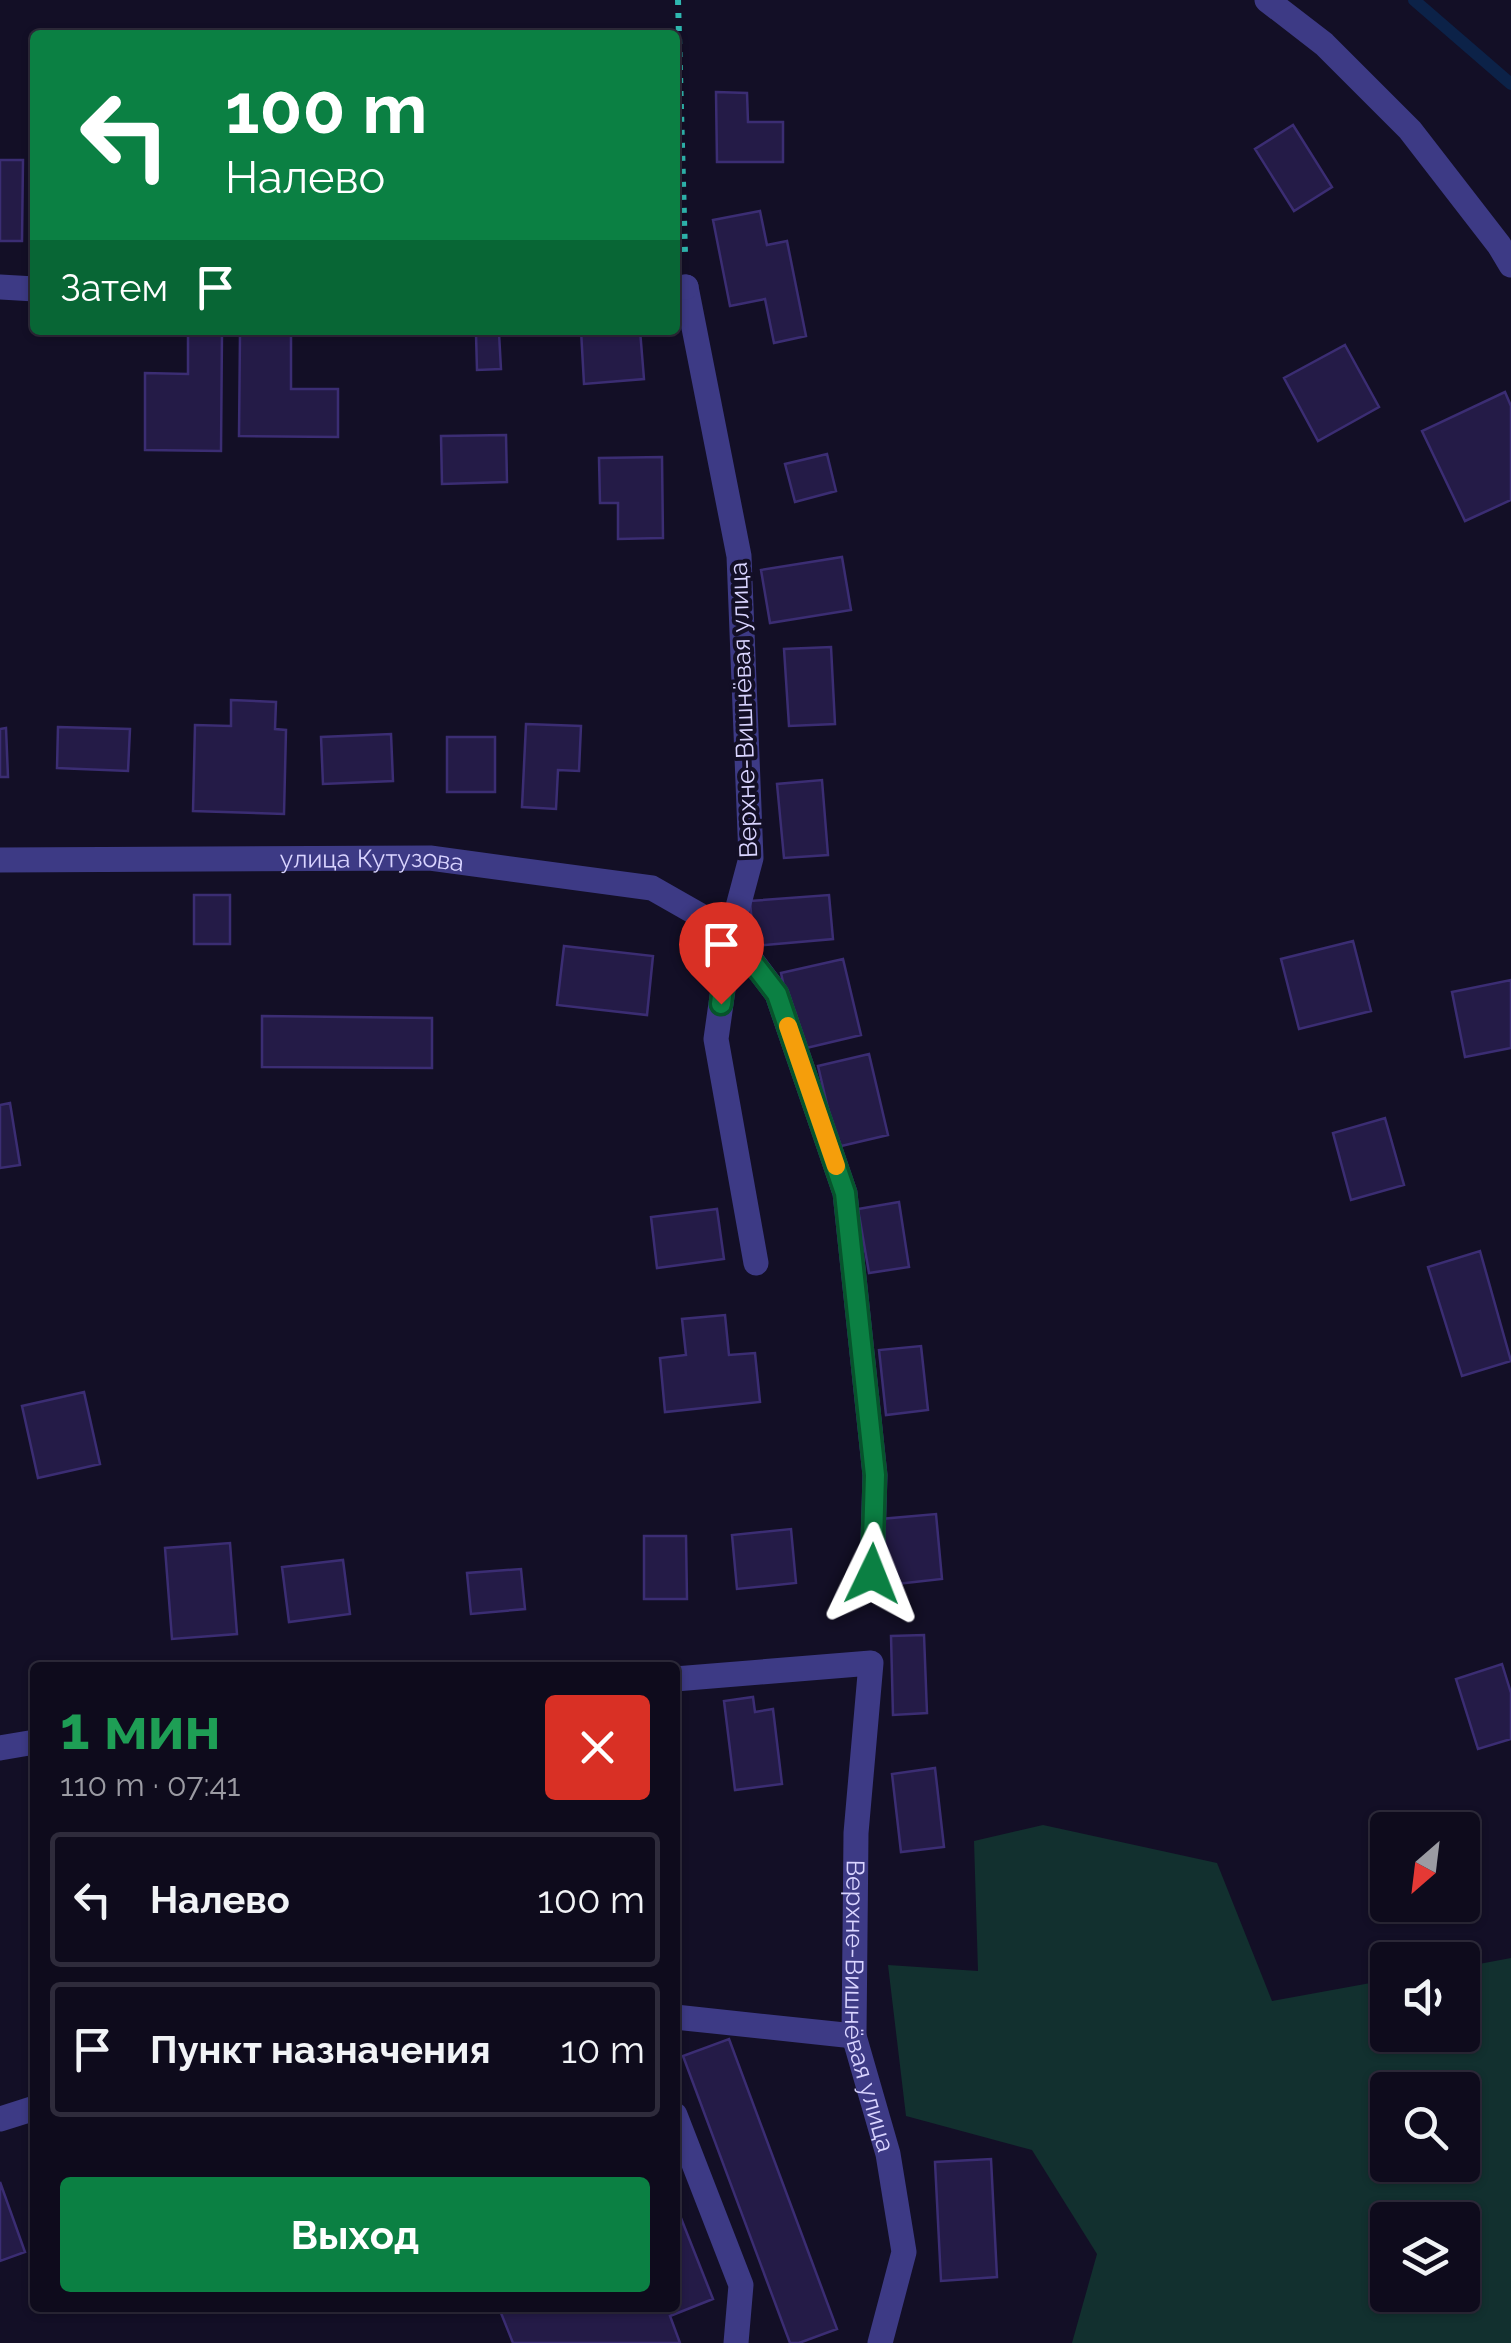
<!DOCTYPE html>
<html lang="ru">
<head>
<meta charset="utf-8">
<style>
  body { margin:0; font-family:Raleway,sans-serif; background:#171425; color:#f1f3f6; height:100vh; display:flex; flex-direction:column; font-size:38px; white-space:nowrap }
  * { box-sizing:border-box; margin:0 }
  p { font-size:32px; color:#9b9ba3 }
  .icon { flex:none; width:55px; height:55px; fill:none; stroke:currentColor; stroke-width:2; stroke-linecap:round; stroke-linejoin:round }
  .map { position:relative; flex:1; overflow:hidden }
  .sheet { position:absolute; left:30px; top:1662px; width:650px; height:650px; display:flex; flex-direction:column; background:#0e0b1c; border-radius:10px; box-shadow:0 2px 8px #0004,0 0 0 2px #2e2b3b }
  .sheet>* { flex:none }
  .hud { position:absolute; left:30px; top:30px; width:650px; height:305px; border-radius:10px; box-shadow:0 2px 8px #0004,0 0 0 2px #2e2b3b; background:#0b8043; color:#fff; overflow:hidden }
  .needle { width:65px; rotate:208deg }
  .fabs { position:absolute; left:1370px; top:1812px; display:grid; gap:20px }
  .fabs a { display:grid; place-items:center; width:110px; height:110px; border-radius:10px; background:#0e0b1c; box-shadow:0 2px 8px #0004,0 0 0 2px #2e2b3b; font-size:50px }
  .pin { position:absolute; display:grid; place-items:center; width:85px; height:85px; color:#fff; margin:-102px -42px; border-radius:50% 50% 50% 0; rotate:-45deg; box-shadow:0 0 10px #0007 }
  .pin .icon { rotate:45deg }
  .me { position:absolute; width:110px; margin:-55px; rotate:2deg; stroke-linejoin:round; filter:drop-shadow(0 0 8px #0008) }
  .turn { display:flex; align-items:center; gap:35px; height:210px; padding:0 30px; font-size:45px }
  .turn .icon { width:130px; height:130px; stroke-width:2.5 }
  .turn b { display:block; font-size:70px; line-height:85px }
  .then { display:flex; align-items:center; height:95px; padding:0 30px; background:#0003; gap:20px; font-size:38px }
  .round { display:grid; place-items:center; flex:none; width:105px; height:105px; border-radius:10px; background:#171425 }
  .head { display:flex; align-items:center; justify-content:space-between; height:170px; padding:0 30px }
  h1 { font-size:60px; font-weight:700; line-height:75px; color:#1e9e55 }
  .primary-button { display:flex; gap:20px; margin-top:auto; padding:20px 30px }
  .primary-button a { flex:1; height:115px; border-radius:10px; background:#0b8043; color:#fff; font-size:40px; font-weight:700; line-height:115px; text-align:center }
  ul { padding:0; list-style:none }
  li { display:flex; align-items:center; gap:30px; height:135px; margin:0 20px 15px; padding:0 10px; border:5px solid #2e2b3b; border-radius:10px }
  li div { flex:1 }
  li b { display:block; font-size:38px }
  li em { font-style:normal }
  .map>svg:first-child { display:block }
  .green { fill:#12302f; fill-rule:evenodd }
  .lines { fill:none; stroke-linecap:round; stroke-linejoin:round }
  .stream { stroke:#0c2248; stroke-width:12 }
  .building { fill:#241b47; stroke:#3b2d73; stroke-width:2.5 }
  .path { stroke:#2fb8b0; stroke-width:6; stroke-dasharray:5 8; stroke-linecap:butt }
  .service { stroke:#3d3a85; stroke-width:25 }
  .minor { stroke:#3d3a85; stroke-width:25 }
  .route-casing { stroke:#07532c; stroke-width:25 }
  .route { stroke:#0b8043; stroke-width:18 }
  .slow { stroke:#f59e0b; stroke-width:18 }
  .labels { text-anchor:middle; stroke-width:8; stroke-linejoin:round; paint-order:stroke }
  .street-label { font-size:25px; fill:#d9d4ff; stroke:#130f26 }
</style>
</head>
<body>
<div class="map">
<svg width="1511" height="2343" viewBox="0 0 1511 2343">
  <rect width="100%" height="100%" fill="#130f26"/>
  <!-- green -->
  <path class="green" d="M1043,1825L1217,1863L1272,2001L1387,1980L1388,2035H1462L1463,1967L1511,1958V2343H1072L1097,2254L1032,2150L906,2116L888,1965L978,1971L974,1841ZM1388,2090H1462V2165H1388ZM1388,2220H1462V2295H1388Z"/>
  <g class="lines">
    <!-- stream -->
    <path class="stream" d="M1414,0L1511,84"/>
  </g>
  <!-- building -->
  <path class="building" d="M716,92L747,93L748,122H783V162H717Z
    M1293,125L1332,187L1294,211L1255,149Z
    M0,160H23L22,241H0Z
    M760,211L767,245L787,241L806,336L774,343L765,299L730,306L713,220Z
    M581,330H640L644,379L584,384Z
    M188,331L222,332L221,451L145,450V373L188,374Z
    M499,333L501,369L477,370L476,334Z
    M240,334L291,335V389H338V437L239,436Z
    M1345,345L1379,407L1318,441L1284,378Z
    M1505,392L1511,406V500L1465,521L1422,431Z
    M506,435L507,482L442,484L441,436Z
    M827,454L836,491L795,502L785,464Z
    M662,457L663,538L618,539V503H600L599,458Z
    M842,557L851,610L770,623L761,570Z
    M831,647L835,724L789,726L784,649Z
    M231,700L276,702L275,729L286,730L284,814L193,811L195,725L231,726Z
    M526,724L581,726L579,771L558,770L556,809L522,807Z
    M58,727L130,729L128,771L57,768Z
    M6,728L8,777H0V729Z
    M391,734L393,781L323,784L321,737Z
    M447,737H495V792H447Z
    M822,780L828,855L784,858L777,784Z
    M194,895H230V944H194Z
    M829,895L833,939L754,946L750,901Z
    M1353,941L1371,1011L1299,1029L1281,959Z
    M564,946L653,956L647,1015L557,1005Z
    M843,959L861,1035L798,1050L781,973Z
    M1511,980V1048L1465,1057L1452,992Z
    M262,1016L432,1018V1068L262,1067Z
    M869,1054L888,1135L837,1147L818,1066Z
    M10,1103L20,1165L0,1168V1105Z
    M1385,1118L1404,1185L1351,1200L1333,1133Z
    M899,1202L909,1267L869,1273L858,1209Z
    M717,1209L724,1259L657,1268L651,1217Z
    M1480,1251L1511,1361L1462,1376L1428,1267Z
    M725,1315L729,1355L755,1353L760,1402L665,1412L660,1358L686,1355L682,1319Z
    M921,1346L928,1410L886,1415L879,1350Z
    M84,1392L100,1464L38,1478L22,1406Z
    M936,1514L942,1579L887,1585L881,1519Z
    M791,1529L796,1583L737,1589L732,1535Z
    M644,1536H686L687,1599H644Z
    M230,1543L237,1634L172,1639L165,1548Z
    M343,1560L350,1614L289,1622L282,1567Z
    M521,1569L525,1609L471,1614L467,1573Z
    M924,1635L927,1713L893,1715L891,1636Z
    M1502,1664L1511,1693V1739L1478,1749L1456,1679Z
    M753,1697L755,1712L773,1709L782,1784L735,1790L724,1701Z
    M935,1768L944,1847L901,1852L892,1774Z
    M729,2039L837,2329L799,2343H790L683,2056Z
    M991,2159L997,2277L941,2281L935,2162Z
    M0,2182L25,2252L0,2261Z
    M675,2203L713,2299L670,2316L680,2343H513L499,2308H675Z"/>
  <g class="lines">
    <!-- path -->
    <path class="path" d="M678,0L685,254"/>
    <!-- service -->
    <path class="service" d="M686,287L739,556L751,858L731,933L716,1039L756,1263
      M675,2115L741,2285L736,2343"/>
    <!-- minor -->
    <g class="minor">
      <path d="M1267,0L1324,44L1410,130L1499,245L1511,265"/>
      <path d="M0,287L35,289"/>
      <path d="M675,288L686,287"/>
      <path id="s1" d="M0,860L430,858L652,888L731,933L777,994L845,1193L875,1475L872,1574"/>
      <path id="s2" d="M675,1679L871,1663L856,1833L854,2036L888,2154L904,2252L880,2343"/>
      <path d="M0,1748L35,1742"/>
      <path d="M675,2017L854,2036"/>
      <path d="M0,2119L35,2108"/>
    </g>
  </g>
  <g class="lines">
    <!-- route casing -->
    <g class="route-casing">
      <path id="route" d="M721,1004L730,933L777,994L845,1193L875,1475L872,1574"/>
    </g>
    <!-- route -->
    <use href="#route" class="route"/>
    <!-- slow -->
    <path class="slow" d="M788,1026L836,1166"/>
  </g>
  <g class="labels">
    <!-- street labels -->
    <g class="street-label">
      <text transform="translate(743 710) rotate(-92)" y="9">Верхне-Вишнёвая улица</text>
      <text dy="9" stroke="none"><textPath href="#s1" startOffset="372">улица Кутузова</textPath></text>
      <text dy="9" stroke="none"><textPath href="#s2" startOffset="542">Верхне-Вишнёвая улица</textPath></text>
    </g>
  </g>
</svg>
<div class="fabs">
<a><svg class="needle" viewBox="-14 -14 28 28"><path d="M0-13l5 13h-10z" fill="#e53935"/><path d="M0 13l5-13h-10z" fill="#9b9ba3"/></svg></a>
<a><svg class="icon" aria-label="sound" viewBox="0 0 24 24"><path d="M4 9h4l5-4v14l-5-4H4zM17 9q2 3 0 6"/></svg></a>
<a><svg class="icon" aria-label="search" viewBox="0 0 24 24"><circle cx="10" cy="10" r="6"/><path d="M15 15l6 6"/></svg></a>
<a><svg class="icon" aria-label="layers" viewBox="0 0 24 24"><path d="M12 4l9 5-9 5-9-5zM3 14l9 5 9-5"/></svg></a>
</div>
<div class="pin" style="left:721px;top:1004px;background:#d93025"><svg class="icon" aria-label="arrive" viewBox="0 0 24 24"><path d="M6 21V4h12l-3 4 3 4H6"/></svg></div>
<svg class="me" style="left:872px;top:1574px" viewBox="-20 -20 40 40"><path d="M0-17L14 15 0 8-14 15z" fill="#0b8043" stroke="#fff" stroke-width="4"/></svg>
<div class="hud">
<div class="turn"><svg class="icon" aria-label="left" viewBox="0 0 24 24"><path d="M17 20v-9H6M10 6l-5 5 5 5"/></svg><div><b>100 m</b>Налево</div></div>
<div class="then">Затем<svg class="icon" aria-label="arrive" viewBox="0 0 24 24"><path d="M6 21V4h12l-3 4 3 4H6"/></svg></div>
</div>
<section class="sheet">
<div class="head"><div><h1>1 мин</h1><p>110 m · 07:41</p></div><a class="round" style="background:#d93025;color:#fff"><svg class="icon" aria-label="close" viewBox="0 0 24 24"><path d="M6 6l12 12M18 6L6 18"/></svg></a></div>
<ul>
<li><svg class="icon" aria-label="left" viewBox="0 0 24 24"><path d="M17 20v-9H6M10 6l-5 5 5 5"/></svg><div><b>Налево</b></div><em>100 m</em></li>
<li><svg class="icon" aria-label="arrive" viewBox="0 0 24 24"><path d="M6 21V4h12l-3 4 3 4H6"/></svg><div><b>Пункт назначения</b></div><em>10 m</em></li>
</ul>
<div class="primary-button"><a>Выход</a></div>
</section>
</div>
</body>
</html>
